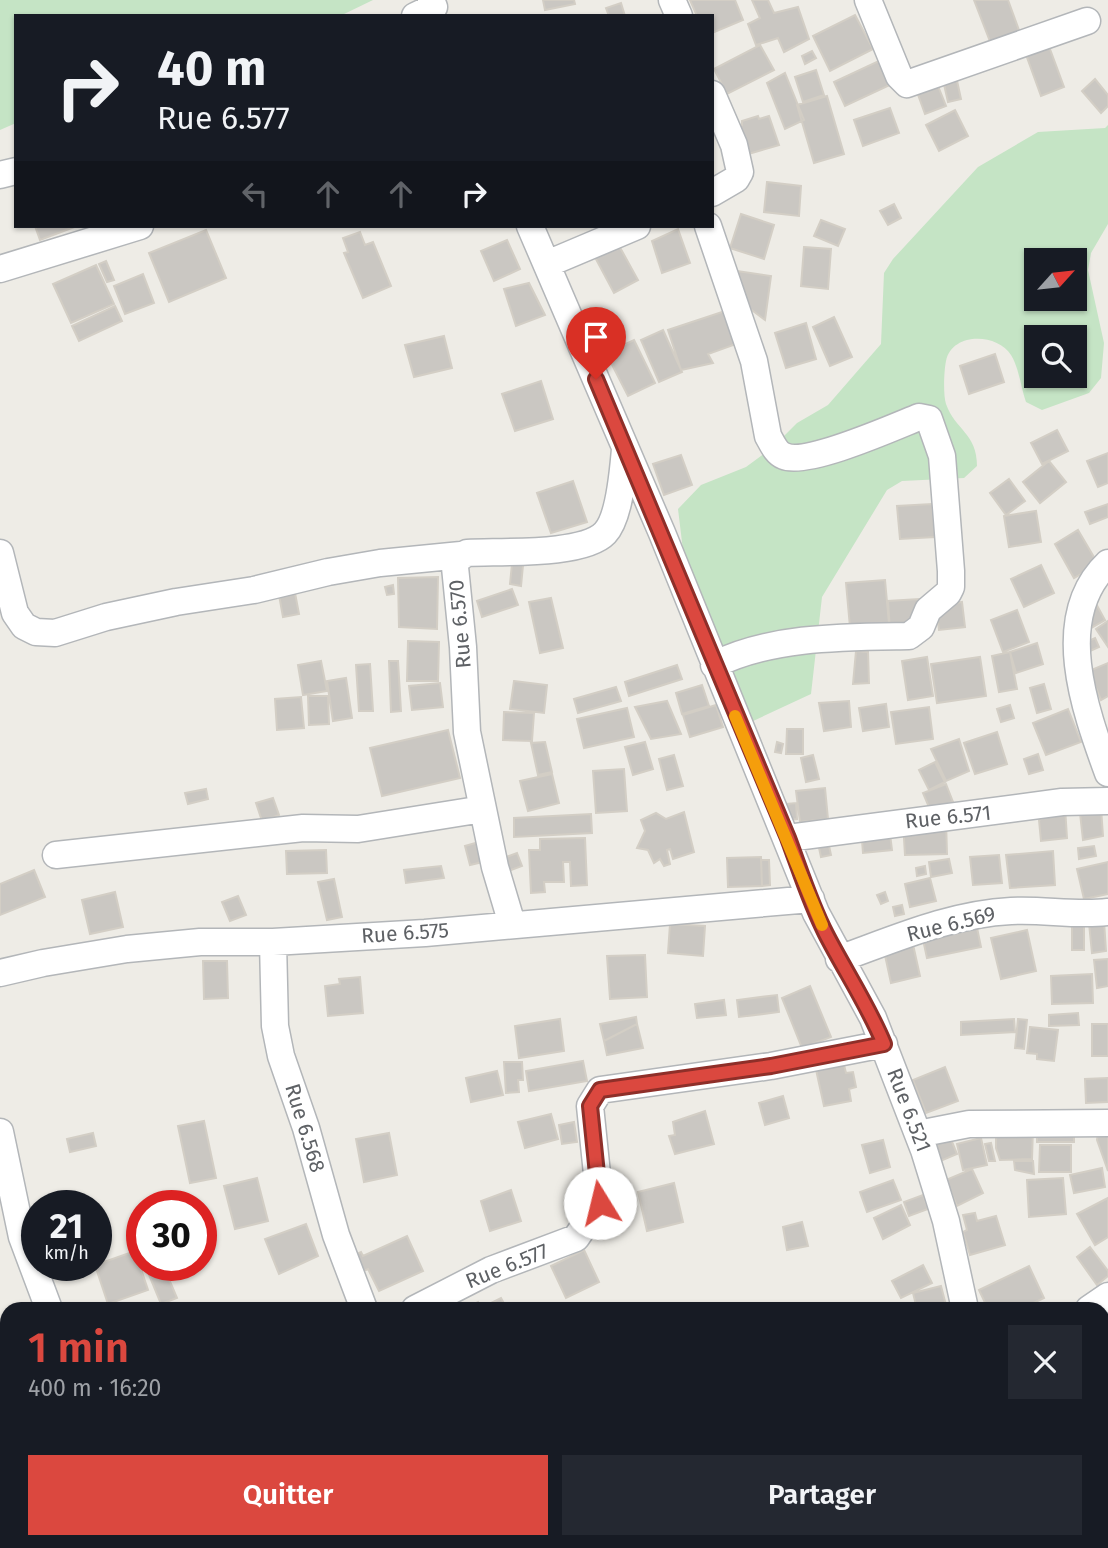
<!DOCTYPE html>
<html lang="fr">
<head>
<meta charset="utf-8">
<style>
  body { margin:0; font-family:"Fira Sans",sans-serif; background:#242831; color:#f1f3f6; height:100vh; display:flex; flex-direction:column; font-size:26px; white-space:nowrap }
  * { box-sizing:border-box; margin:0 }
  p { font-size:23px; color:#9ea1a6 }
  .icon { flex:none; width:38px; height:38px; fill:none; stroke:currentColor; stroke-width:2; stroke-linecap:round; stroke-linejoin:round }
  .map { position:relative; flex:1; overflow:hidden }
  .sheet { position:absolute; left:0px; top:1302px; width:1110px; height:247px; display:flex; flex-direction:column; background:#171b24; border-radius:21px 21px 0 0; box-shadow:0 2px 5px #0004 }
  .sheet>* { flex:none }
  .banner { position:absolute; left:14px; top:14px; width:700px; height:214px; border-radius:0px; box-shadow:0 2px 5px #0004; background:#171b24; color:#f1f3f6; overflow:hidden }
  .needle { width:46px; rotate:63deg }
  .tools { position:absolute; left:1024px; top:248px; display:grid; gap:14px }
  .tools a { display:grid; place-items:center; width:63px; height:63px; border-radius:0px; background:#171b24; box-shadow:0 2px 5px #0004; font-size:35px }
  .speed { position:absolute; left:21px; top:1190px; display:flex; gap:14px; font-size:35px; font-weight:700; text-align:center }
  .speed>* { display:grid; place-content:center; width:91px; height:91px; border-radius:50%; background:#171b24; box-shadow:0 2px 5px #0004; line-height:1 }
  .speed small { font-size:18px; font-weight:400 }
  .speed .limit { border:10px solid #d22; background:#fff; color:#111 }
  .pin { position:absolute; display:grid; place-items:center; width:60px; height:60px; color:#fff; margin:-72px -30px; border-radius:50% 50% 50% 0; rotate:-45deg; box-shadow:0 0 7px #0007 }
  .pin .icon { rotate:45deg }
  .me { position:absolute; width:77px; margin:-38px; rotate:351deg; stroke-linejoin:round; filter:drop-shadow(0 0 5px #0008) }
  .turn { display:flex; align-items:center; gap:24px; height:147px; padding:0 28px; font-size:32px }
  .turn .icon { width:91px; height:91px; stroke-width:2.5 }
  .turn b { display:block; font-size:49px; line-height:60px }
  .lanes { display:flex; align-items:center; height:66px; padding:0 28px; background:#0003; justify-content:center; gap:35px; direction:ltr }
  .lanes .off { opacity:.35 }
  .round { display:grid; place-items:center; flex:none; width:74px; height:74px; border-radius:0px; background:#242831 }
  .headline { display:flex; align-items:center; justify-content:space-between; height:119px; padding:0 28px }
  h1 { font-size:42px; font-weight:600; line-height:52px; color:#db483f }
  .cta { display:flex; gap:14px; margin-top:auto; padding:14px 28px }
  .cta a { flex:1; height:80px; border-radius:0px; background:#db483f; color:#fff; font-size:28px; font-weight:600; line-height:80px; text-align:center }
  .cta a+a { background:#242831; color:#f1f3f6 }
  .map>svg:first-child { display:block }
  .green { fill:#c5e4c5; fill-rule:evenodd }
  .building { fill:#cac7c2; stroke:#d3cec5; stroke-width:2 }
  .lines { fill:none; stroke-linecap:round; stroke-linejoin:round }
  .minor-casing { stroke:#b3b6b9; stroke-width:29 }
  .minor { stroke:#fff; stroke-width:26 }
  .route-casing { stroke:#8e2f29; stroke-width:18 }
  .route { stroke:#db483f; stroke-width:12 }
  .slow { stroke:#f59e0b; stroke-width:12 }
  .labels { text-anchor:middle; stroke-width:7; stroke-linejoin:round; paint-order:stroke }
  .street-label { font-size:21px; fill:#5e6165; stroke:#fff }
</style>
</head>
<body>
<div class="map">
<svg width="1108" height="1548" viewBox="0 0 1108 1548">
  <rect width="100%" height="100%" fill="#eeece6"/>
  <!-- green -->
  <path class="green" d="M0,0H373L340,16H16V123L0,130Z
    M1108,125V224L1091,253L1088,270L1104,343L1101,378L1089,393L1042,410L1026,402C1021,388 1019,368 1011,355C997,333 952,332 946,361C944,371 943,394 946,404C955,430 977,433 977,466L964,478L902,481L887,490L822,597L811,694L751,722L686,575L678,509L701,485L746,467L773,447L797,423L828,405L881,344L884,273L893,259L978,167L1038,132L1105,128ZM1036,261H1074V299H1036ZM1036,338H1074V376H1036Z"/>
  <!-- building -->
  <path class="building" d="M543,0H574L575,4L545,10Z
    M690,0H735L743,20L712,33V16H697Z
    M752,0H768L774,13L798,7L809,39L784,52L778,38L756,45L748,24L760,18Z
    M974,0H1008L1020,33L991,44Z
    M621,3L625,16H609L606,8Z
    M855,15L873,49L830,71L813,36Z
    M1047,41L1064,87L1041,96L1024,49Z
    M760,45L774,70L727,94L714,69Z
    M812,51L816,58L805,64L802,56Z
    M883,59L894,83L845,106L834,82Z
    M816,70L824,95L803,102L795,77Z
    M785,73L804,120L785,129L767,83Z
    M956,76L961,99L948,102L943,80Z
    M1095,79L1108,95V106L1101,113L1082,91Z
    M936,81L946,106L925,114L916,89Z
    M827,96L844,154L814,163L797,105Z
    M890,108L899,133L863,146L854,120Z
    M955,110L968,136L939,151L926,125Z
    M758,116L759,119L769,116L779,145L745,155L736,127L742,125V121Z
    M767,182L801,186L799,216L764,212Z
    M894,204L901,218L888,225L880,211Z
    M741,214L774,225L764,259L730,248Z
    M821,220L845,229L838,246L814,236Z
    M35,226H77L40,240Z
    M678,229L690,263L662,273L652,241Z
    M206,230L226,278L169,302L149,253Z
    M360,232L365,245L373,242L391,286L363,298L344,253L348,252L343,238Z
    M612,233L638,280L614,293L589,246Z
    M507,240L520,269L494,281L481,251Z
    M804,247L831,249L828,289L801,286Z
    M106,261L114,280L107,282L99,264Z
    M96,265L114,304L71,323L53,284Z
    M737,271L771,276L765,320L745,305Z
    M143,274L154,303L125,314L114,286Z
    M529,283L545,315L516,326L504,289Z
    M115,306L122,321L79,341L72,326Z
    M728,310L739,343L708,354L713,363L681,370L668,330Z
    M834,317L852,357L830,366L813,327Z
    M806,323L816,359L786,368L775,333Z
    M663,330L682,372L659,382L641,340Z
    M444,336L452,368L414,377L405,345Z
    M634,340L655,383L628,396L606,353Z
    M995,354L1004,382L969,394L960,366Z
    M541,381L553,419L515,431L502,394Z
    M1057,430L1068,451L1042,464L1031,443Z
    M1108,453V483L1098,487L1087,461Z
    M681,455L692,485L664,495L653,464Z
    M1049,461L1066,482L1040,503L1023,482Z
    M1009,479L1025,501L1006,515L990,493Z
    M573,481L587,522L551,533L537,493Z
    M932,504L935,537L900,539L897,506Z
    M1108,504V517L1090,524L1085,512Z
    M1036,511L1041,542L1009,547L1004,516Z
    M1078,530L1098,564L1074,578L1055,544Z
    M513,554L524,555L521,586L510,584Z
    M1041,565L1054,593L1024,607L1011,579Z
    M438,577L437,629L399,627L398,578Z
    M885,580L889,624L850,627L846,583Z
    M393,585L394,594L387,595L385,587Z
    M512,589L518,605L482,617L477,601Z
    M295,593L299,614L283,617L279,595Z
    M551,598L563,648L540,653L529,602Z
    M919,599L921,628L890,631L888,601Z
    M1094,600L1105,620L1086,631Z
    M962,602L965,627L939,630L936,606Z
    M1017,610L1029,642L1003,652L991,620Z
    M1108,621V647L1096,629Z
    M1095,638L1099,647L1088,652L1084,643Z
    M408,641L439,642L438,681H407Z
    M1037,643L1043,664L1016,673L1010,652Z
    M856,651L868,652L869,683L853,684Z
    M1010,652L1017,689L999,692L992,656Z
    M927,657L933,696L908,700L902,661Z
    M980,657L986,696L937,703L931,664Z
    M321,661L327,691L303,695L298,665Z
    M389,661H398L401,711L391,712Z
    M1108,663V696L1101,700L1089,671Z
    M370,664L373,711H359L356,665Z
    M677,665L682,679L629,696L625,682Z
    M346,678L352,718L333,721L327,681Z
    M514,681L547,685L544,713L510,709Z
    M440,683L443,707L412,710L409,686Z
    M1044,684L1051,709L1037,713L1030,688Z
    M702,685L709,706L682,714L676,693Z
    M616,687L621,701L578,713L574,699Z
    M308,696H328L329,724L309,725Z
    M301,697L304,728L277,730L275,699Z
    M667,701L681,734L651,739L635,707Z
    M849,701L851,727L824,731L819,703Z
    M886,704L889,727L863,731L859,708Z
    M716,705L723,727L690,737L683,715Z
    M1010,705L1014,718L1001,722L997,709Z
    M929,707L933,739L896,744L891,712Z
    M627,708L634,737L584,748L577,719Z
    M1068,709L1081,742L1046,755L1033,723Z
    M504,712L534,713L532,741L503,740Z
    M787,729H803V754H786Z
    M448,730L460,778L382,796L370,748Z
    M997,732L1007,764L975,774L964,743Z
    M959,739L969,771L946,781L931,749Z
    M545,742L552,772L538,775L531,743Z
    M645,742L653,769L633,775L625,747Z
    M777,742L783,744L781,753L775,752Z
    M1038,754L1043,770L1029,774L1024,759Z
    M674,755L683,786L667,790L659,759Z
    M813,755L819,779L806,782L801,758Z
    M935,762L945,782L929,790L919,770Z
    M624,769L627,811L596,813L593,771Z
    M552,774L559,803L528,811L520,781Z
    M946,784L953,802L931,812L923,793Z
    M825,788L828,819L800,822L796,791Z
    M206,789L208,799L188,804L185,793Z
    M273,798L279,815L262,821L256,803Z
    M796,803L797,819L789,820L787,804Z
    M1065,807L1067,838L1041,841L1039,820Z
    M1101,808L1103,836L1083,840L1080,813Z
    M684,812L694,852L673,859L670,849L667,850L670,864L664,866L660,859L654,863L648,850L637,848L645,831L641,820L656,813L666,819Z
    M591,814L592,833L514,837V818Z
    M946,820L947,854L905,855L903,822Z
    M889,826L892,850L863,853L861,828Z
    M585,838L587,885L571,886L570,862H563L564,882H544L545,892L531,893L529,850H540V839Z
    M828,841L831,855L821,857L818,843Z
    M479,842L487,861L470,865L465,846Z
    M1094,846L1096,856L1079,859L1078,848Z
    M326,850L327,873L287,874L286,851Z
    M1053,851L1055,885L1010,888L1006,855Z
    M517,853L522,866L503,873L498,860Z
    M999,855L1002,883L973,885L970,857Z
    M761,857L762,886L728,887L727,858Z
    M949,859L952,873L931,877L929,862Z
    M761,860H769L770,885L762,886Z
    M1108,862V894L1084,899L1077,869Z
    M441,866L444,878L406,883L404,870Z
    M925,866L926,874L917,876L916,868Z
    M34,870L45,897L0,915V884Z
    M930,878L936,901L910,907L905,884Z
    M334,879L342,917L327,920L318,882Z
    M115,892L123,927L90,934L82,900Z
    M885,892L888,901L881,904L877,895Z
    M238,896L246,915L230,921L222,902Z
    M902,905L904,914L895,916L893,907Z
    M1104,921L1106,951L1092,953L1089,923Z
    M1084,922V950H1072V923Z
    M976,923L981,947L927,958L922,935Z
    M670,924L705,926L703,956L668,953Z
    M1027,930L1036,971L1001,979L991,938Z
    M912,940L920,976L891,983L883,946Z
    M645,955L647,997L610,999L607,956Z
    M1108,959V986L1097,988L1094,960Z
    M203,961H227L228,998L204,999Z
    M1092,974L1093,1003L1052,1004L1051,976Z
    M360,977L363,1013L328,1016L325,986L340,984L339,979Z
    M810,986L831,1037L802,1048L782,998Z
    M777,995L779,1012L739,1017L737,1000Z
    M724,1000L726,1015L697,1018L695,1004Z
    M1078,1013L1079,1025L1049,1026V1015Z
    M636,1017L637,1024L604,1041L600,1024Z
    M560,1019L564,1051L519,1058L515,1026Z
    M1014,1019L1015,1032L961,1035V1022Z
    M1018,1019L1027,1020L1024,1049L1015,1048Z
    M637,1024L643,1048L607,1055L604,1041Z
    M1092,1024H1108V1056H1092Z
    M1030,1027L1058,1030L1054,1061L1037,1059V1054L1027,1053Z
    M583,1061L587,1081L529,1091L526,1071Z
    M843,1061L846,1073L853,1072L856,1087L849,1089L851,1101L824,1106L815,1065Z
    M504,1062H522L523,1080H518L519,1092L506,1093Z
    M945,1067L958,1101L926,1113L913,1080Z
    M497,1071L503,1095L471,1102L466,1078Z
    M1108,1078V1102L1086,1103L1085,1079Z
    M783,1096L789,1118L765,1125L759,1103Z
    M705,1111L714,1144L675,1154L669,1136L675,1135L673,1122Z
    M551,1114L558,1139L525,1148L518,1122Z
    M204,1121L216,1178L190,1183L178,1126Z
    M574,1122L577,1142L562,1144L559,1125Z
    M1037,1126H1074V1142H1037Z
    M1108,1126V1171L1097,1140L1098,1133Z
    M946,1127L957,1154L938,1162L927,1135Z
    M996,1127L1033,1128L1032,1159L1000,1160L996,1148Z
    M93,1133L96,1146L70,1152L67,1139Z
    M389,1133L397,1175L364,1182L356,1139Z
    M981,1138L987,1165L963,1170L957,1144Z
    M883,1140L890,1167L870,1173L862,1145Z
    M991,1143L995,1161H989L985,1144Z
    M1040,1145H1071V1172H1039Z
    M1014,1161H1033L1034,1174L1015,1170Z
    M1102,1168L1105,1187L1074,1193L1070,1175Z
    M972,1169L983,1193L957,1206L946,1180Z
    M257,1178L268,1221L235,1229L224,1186Z
    M1063,1178L1066,1214L1029,1217L1027,1180Z
    M893,1180L901,1200L867,1212L860,1192Z
    M674,1183L683,1222L647,1231L638,1192Z
    M511,1190L521,1221L490,1231L481,1201Z
    M923,1195L928,1209L909,1216L904,1202Z
    M1108,1198V1237L1095,1245L1077,1214Z
    M901,1205L910,1225L883,1239L874,1218Z
    M975,1213L977,1221L996,1216L1005,1245L970,1255L963,1232L967,1230L963,1215Z
    M802,1222L808,1246L787,1250L783,1227Z
    M306,1224L318,1256L279,1274L265,1239Z
    M407,1236L423,1271L379,1291L368,1269L359,1273L352,1256L361,1252L363,1256Z
    M1090,1247L1108,1271V1276L1097,1285L1077,1257Z
    M584,1250L599,1282L566,1298L551,1266Z
    M135,1251L148,1290L108,1304L95,1265Z
    M145,1265H163L177,1298L161,1304Z
    M923,1265L932,1283L901,1298L892,1281Z
    M1029,1266L1044,1298L1021,1309H988L979,1290Z
    M941,1286L947,1309H917L913,1293Z
    M501,1298L507,1309H489L487,1305Z
    M478,1302L481,1309H464Z
    M7,1323V1368L3,1369L0,1356L5,1354L0,1325Z
    M7,1383V1421L0,1400V1386Z
    M1108,1383V1396L1102,1399V1386Z
    M1105,1452L1108,1465L1102,1468V1453Z
    M1108,1470V1490L1102,1474Z
    M334,1542H351L354,1548H337Z
    M435,1542H449L454,1548H429Z
    M511,1542H525L527,1548L492,1547Z
    M593,1542H628L629,1548H594Z
    M928,1542H960L962,1548H930Z
    M1009,1542H1022L1024,1548H1011Z
    M1040,1542H1065L1043,1548Z
    M1072,1542H1078L1081,1548H1062Z
    M581,1543L582,1548H571V1544Z"/>
  <g class="lines">
    <!-- minor casing -->
    <g class="minor-casing">
      <path id="minor" d="M672,0L679,16
        M868,0L899,76L907,84L1087,21
        M415,16L434,7L431,0
        M712,94L734,145L740,172L736,179L712,193
        M0,175L16,171
        M530,226L662,533L816,913L873,1018L924,1150L946,1221L965,1309
        M708,226L754,361L768,436C772,443 776,453 784,456C807,466 894,427 919,417L929,419L942,456L951,571V587L948,593L928,610L921,627L909,636C846,637 771,636 714,665
        M547,264L637,226
        M0,269L140,226
        M0,553L15,613L24,626L36,632L55,633L106,617L176,602L254,590L328,572L380,563L461,555
        M1108,563C1051,617 1085,710 1108,773
        M788,838L1062,802L1108,801
        M56,855L303,828L358,829L483,809
        M512,924L495,867L467,732L463,647L455,567L457,559L467,553C499,551 583,556 605,533C620,517 623,471 625,449
        M273,942L275,1026L281,1056L306,1128L336,1235L364,1309
        M839,959C895,939 951,914 1011,911C1043,909 1075,916 1108,912
        M0,973L43,963L127,949L200,942H273L425,933L811,899
        M0,1132L22,1237L49,1309
        M918,1134L969,1124L1108,1123
        M415,1309L491,1270L576,1238L600,1203L590,1106L600,1090L771,1066L884,1044
        M1089,1309L1108,1296
        M1102,1422L1108,1433
        M473,1542L476,1548
        M752,1548L763,1542"/>
    </g>
    <!-- minor -->
    <use href="#minor" class="minor"/>
  </g>
  <g class="lines">
    <!-- route casing -->
    <g class="route-casing">
      <path id="route" d="M596,379L788,838C800,870 810,903 826,934C845,971 868,1005 884,1044L771,1066L600,1090L590,1106L600,1203"/>
    </g>
    <!-- route -->
    <use href="#route" class="route"/>
    <!-- slow -->
    <path class="slow" d="M735,716L822,925"/>
  </g>
  <g class="labels">
    <!-- street labels -->
    <g class="street-label">
      <text transform="translate(460 624) rotate(-95)" y="7">Rue 6.570</text>
      <text transform="translate(948 817) rotate(-6)" y="7">Rue 6.571</text>
      <text transform="translate(951 924) rotate(-14)" y="7">Rue 6.569</text>
      <text transform="translate(405 933) rotate(-4)" y="7">Rue 6.575</text>
      <text transform="translate(909 1110) rotate(69)" y="7">Rue 6.521</text>
      <text transform="translate(305 1128) rotate(73)" y="7">Rue 6.568</text>
      <text transform="translate(507 1266) rotate(-22)" y="7">Rue 6.577</text>
    </g>
  </g>
</svg>
<div class="tools">
<a><svg class="needle" viewBox="-14 -14 28 28"><path d="M0-13l5 13h-10z" fill="#e53935"/><path d="M0 13l5-13h-10z" fill="#9ea1a6"/></svg></a>
<a><svg class="icon" aria-label="search" viewBox="0 0 24 24"><circle cx="10" cy="10" r="6"/><path d="M15 15l6 6"/></svg></a>
</div>
<div class="speed"><div>21<small>km/h</small></div><div class="limit">30</div></div>
<div class="pin" style="left:596px;top:379px;background:#d93025"><svg class="icon" aria-label="arrive" viewBox="0 0 24 24"><path d="M6 21V4h12l-3 4 3 4H6"/></svg></div>
<svg class="me" style="left:600px;top:1203px" viewBox="-20 -20 40 40"><circle r="19" fill="#fff"/><path d="M0-13L10 11 0 6-10 11z" fill="#db483f"/></svg>
<div class="banner">
<div class="turn"><svg class="icon" aria-label="right" viewBox="0 0 24 24"><path d="M7 20v-9h11M14 6l5 5-5 5"/></svg><div><b>40 m</b>Rue 6.577</div></div>
<div class="lanes"><svg class="icon off" aria-label="left" viewBox="0 0 24 24"><path d="M17 20v-9H6M10 6l-5 5 5 5"/></svg><svg class="icon off" aria-label="ahead" viewBox="0 0 24 24"><path d="M12 20V5M6 11l6-6 6 6"/></svg><svg class="icon off" aria-label="ahead" viewBox="0 0 24 24"><path d="M12 20V5M6 11l6-6 6 6"/></svg><svg class="icon" aria-label="right" viewBox="0 0 24 24"><path d="M7 20v-9h11M14 6l5 5-5 5"/></svg></div>
</div>
<section class="sheet">
<div class="headline"><div><h1>1 min</h1><p>400 m · 16:20</p></div><a class="round"><svg class="icon" aria-label="close" viewBox="0 0 24 24"><path d="M6 6l12 12M18 6L6 18"/></svg></a></div>
<div class="cta"><a>Quitter</a><a>Partager</a></div>
</section>
</div>
</body>
</html>
